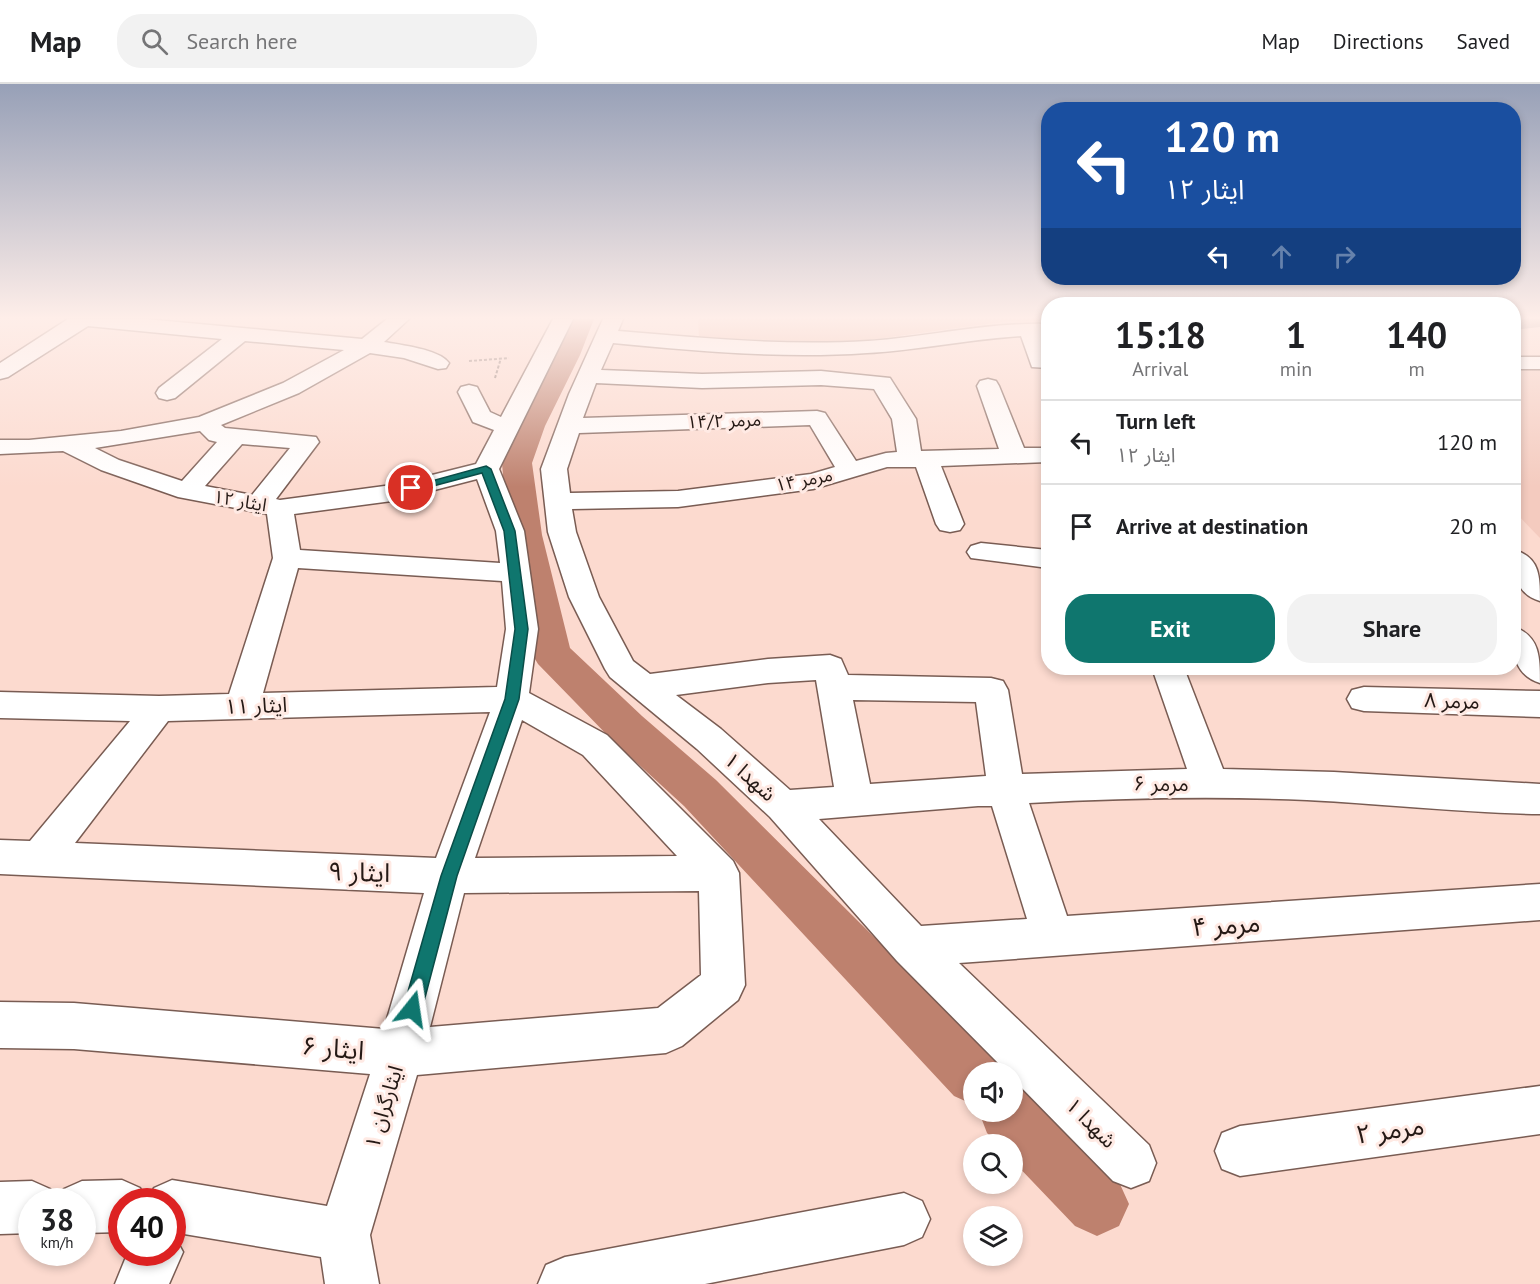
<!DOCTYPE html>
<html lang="en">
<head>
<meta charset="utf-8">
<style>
  body { margin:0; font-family:"PT Sans","Noto Sans Arabic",sans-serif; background:#f2f2f2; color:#202124; height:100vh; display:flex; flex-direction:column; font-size:22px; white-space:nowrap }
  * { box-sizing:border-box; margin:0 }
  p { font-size:20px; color:#757577 }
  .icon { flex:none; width:33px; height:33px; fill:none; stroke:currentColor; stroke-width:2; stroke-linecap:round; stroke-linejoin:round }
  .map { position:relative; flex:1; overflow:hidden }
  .sheet { position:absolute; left:1041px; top:213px; width:480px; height:378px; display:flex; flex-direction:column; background:#fff; border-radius:24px; box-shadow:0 3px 9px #0003 }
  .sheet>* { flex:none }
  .hud { position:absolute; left:1041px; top:18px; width:480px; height:183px; border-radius:24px; box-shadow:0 3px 9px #0003; background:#1a4fa0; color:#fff; overflow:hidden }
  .tools { position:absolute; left:963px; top:978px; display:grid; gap:12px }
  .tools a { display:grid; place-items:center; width:60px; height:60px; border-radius:50%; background:#fff; box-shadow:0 3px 9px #0003; font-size:30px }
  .speed { position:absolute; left:18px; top:1104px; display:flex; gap:12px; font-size:30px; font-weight:700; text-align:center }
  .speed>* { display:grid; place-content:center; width:78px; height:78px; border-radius:50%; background:#fff; box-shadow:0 3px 9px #0003; line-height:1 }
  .speed small { font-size:15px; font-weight:400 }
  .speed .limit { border:9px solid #d22; background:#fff; color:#111 }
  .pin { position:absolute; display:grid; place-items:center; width:51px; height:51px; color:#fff; margin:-26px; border:3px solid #fff; border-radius:50%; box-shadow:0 2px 6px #0007 }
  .me { position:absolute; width:66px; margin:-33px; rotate:15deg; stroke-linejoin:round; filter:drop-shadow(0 0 4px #0008) }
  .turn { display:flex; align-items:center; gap:21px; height:126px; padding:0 24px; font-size:27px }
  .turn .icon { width:78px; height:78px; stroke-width:2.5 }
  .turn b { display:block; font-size:42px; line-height:51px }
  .lanes { display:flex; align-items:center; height:57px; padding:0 24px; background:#0003; justify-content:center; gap:30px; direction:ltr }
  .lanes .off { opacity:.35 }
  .eta { display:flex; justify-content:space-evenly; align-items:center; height:102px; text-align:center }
  .eta b { font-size:36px; font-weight:600; line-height:42px }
  .action { display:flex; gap:12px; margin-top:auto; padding:12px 24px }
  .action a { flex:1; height:69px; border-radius:24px; background:#0f766e; color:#fff; font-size:24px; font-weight:600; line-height:69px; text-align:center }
  .action a+a { background:#f2f2f2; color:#202124 }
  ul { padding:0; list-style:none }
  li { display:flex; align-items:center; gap:18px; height:84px; padding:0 24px; border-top:2px solid #e0e0e0 }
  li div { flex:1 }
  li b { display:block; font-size:22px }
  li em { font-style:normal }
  header { display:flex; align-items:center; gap:36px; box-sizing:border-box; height:84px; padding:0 30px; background:#fff; border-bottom:2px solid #e0e0e0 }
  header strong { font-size:28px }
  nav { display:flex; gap:33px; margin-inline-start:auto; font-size:21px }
  .search { width:420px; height:54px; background:#f2f2f2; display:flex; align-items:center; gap:15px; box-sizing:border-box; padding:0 21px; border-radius:24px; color:#757577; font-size:22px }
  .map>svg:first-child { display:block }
  .built { fill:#f4cbbf }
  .green { fill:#edb7a5 }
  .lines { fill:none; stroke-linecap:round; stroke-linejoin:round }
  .canal { fill:#be816e; fill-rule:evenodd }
  .minor-casing { stroke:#795c53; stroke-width:3 }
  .highway-casing { stroke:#795c53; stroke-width:3 }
  .path { stroke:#88726a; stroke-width:2; stroke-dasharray:3 2; stroke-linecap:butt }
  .minor { fill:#fff; fill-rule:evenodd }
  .highway { fill:#fff; fill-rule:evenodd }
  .shaded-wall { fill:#9b847d }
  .route { fill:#0f766e; stroke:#0a4d48; stroke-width:1.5 }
  .labels { text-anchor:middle; stroke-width:6; stroke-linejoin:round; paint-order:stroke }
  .far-street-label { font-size:18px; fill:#251915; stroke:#ffeae4 }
  .street-label { font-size:21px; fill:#251915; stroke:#ffeae4 }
  .near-street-label { font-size:26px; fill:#251915; stroke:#ffeae4 }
</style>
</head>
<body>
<header>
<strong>Map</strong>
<div class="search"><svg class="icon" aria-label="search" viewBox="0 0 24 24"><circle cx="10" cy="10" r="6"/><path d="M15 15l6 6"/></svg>Search here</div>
<nav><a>Map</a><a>Directions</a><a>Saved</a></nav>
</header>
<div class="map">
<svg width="1540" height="1200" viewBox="0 0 1540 1200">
  <rect width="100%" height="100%" fill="#fcdacf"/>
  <!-- built -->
  <path class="built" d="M1514,286H1540V454L1514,427Z"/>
  <!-- green -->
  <path class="green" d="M698,235H1048V238L1009,237L854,258L699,254Z"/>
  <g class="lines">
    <!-- canal -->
    <path class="canal" d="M570,235H594L580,271L545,342L532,379L542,451L570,564L642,632L716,696L994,972L1001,988H974V1021L954,1012L684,722L612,656L538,580L532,570L508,451L502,379L515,342L554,271Z
      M1012,1000L1029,1007L1119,1098L1129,1120L1119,1142L1097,1152L1075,1142L1012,1076V1060H998L987,1049L979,1028H1012Z"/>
    <!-- minor casing -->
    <g class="minor-casing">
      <path id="minor" d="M68,235H145L362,255L387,235H409L384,258C400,261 439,265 449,279L446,284L438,285L404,274L370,269L299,309L221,341L225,344L316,353L319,358L276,415L280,416L392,401L476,380L494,346L473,338L458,308L461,303L469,301L477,303L490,328L501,333L553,235H573L499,385L524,447L538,545L529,609L607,651L733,777L739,789L745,901L738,916L682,962L666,969L417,991L370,1151L379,1200H325L321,1173L172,1148V1118H148L154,1104L172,1096L327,1122L370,990L74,965L0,964V918L74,919L384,945L424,809L0,790V756L30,757L130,637L0,634V608L159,612L229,610L273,474L267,430L178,413L101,386L63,367L0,370V356H29L121,347L199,333L283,299L344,266L245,257L175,314L167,316L159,314L156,309L159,304L222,255L88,242L8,293L0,295V279ZM200,347L209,356L217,358L182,397L119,376L95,364ZM242,360L290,364L252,411L205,402ZM477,395L496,447L500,479L300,466L294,430L392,417ZM298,484L502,497L506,545L497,603L263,609ZM490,628L436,774L75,759L168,637ZM522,636L583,671L677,772L475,774ZM699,807L701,891L658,924L430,943L464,809Z
        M603,235H623L618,247C701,254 784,262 868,257C928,253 988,238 1048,240V252H1042L1048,272V284L1032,283L1021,252C970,255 919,266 867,269C782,275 697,267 613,259L601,286L702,290L821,287L890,294L916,335L921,367L999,365L977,302L980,297L988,295L996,297L999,302L1024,364H1048V378L941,382L964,440L960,446L950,448L940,446L936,440L916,383H887L813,405L678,423L572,425L576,448L599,513L633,577L650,590L768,575L830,571L841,575L848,591L991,594L1003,597L1008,606L1022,690L1187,685L1152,584H1184L1223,685L1334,688L1540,700V730C1462,729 1385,720 1307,716C1215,712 1122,714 1029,719L1067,832L1540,800V836L959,879L1149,1061L1156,1079L1149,1097L1131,1104L1113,1097L1012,994V988H1007L897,877L770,733L697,665L610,593L605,585L569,513L548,448L541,385L569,310ZM596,299L702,304L821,301L874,305L892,335L897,368L886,369L856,377L825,329L817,327L583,334ZM810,341L835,383L811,390L678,407L570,409L567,385L579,349ZM816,596L834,703L790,706L721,645L676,611L768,599ZM853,616L976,618L986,692L870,700ZM978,722H992L1027,835L921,842L819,735Z
        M1514,273H1540V285H1514Z
        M981,459L1048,466V484L971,474L967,468L971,462Z
        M1364,603L1540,607V633L1364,627L1352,624L1347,615L1352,606Z
        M1540,1002V1050L1240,1092L1222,1085L1215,1067L1222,1049L1240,1042Z
        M122,1096L140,1104L146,1118H122V1148L82,1149V1118H58L64,1105L82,1097Z
        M32,1097L50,1105L56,1118H32V1149L0,1150V1098Z
        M904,1109L922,1117L930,1135L922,1153L904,1161L705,1200H538L546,1181L565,1173Z
        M172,1148L183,1168L169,1200H115L128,1168H172Z"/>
    </g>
    <!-- highway casing -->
    <g class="highway-casing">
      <path id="highway" d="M1514,466C1540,473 1540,493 1540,517C1516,510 1512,488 1514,466Z
        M1514,543C1540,552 1540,574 1540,599C1514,591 1511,567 1514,543Z"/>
    </g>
    <!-- path -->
    <path class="path" d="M469,277L509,274
      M495,294L501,274"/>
    <!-- minor -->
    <use href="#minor" class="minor"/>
    <!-- highway -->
    <use href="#highway" class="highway"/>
  </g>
  <!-- shaded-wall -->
  <path class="shaded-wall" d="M1514,235H1540V243L1514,246Z"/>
  <!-- sky -->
  <linearGradient id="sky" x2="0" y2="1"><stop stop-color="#97a0b7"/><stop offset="0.58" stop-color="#feeee9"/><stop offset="1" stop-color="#feeee9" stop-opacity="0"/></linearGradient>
  <rect width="1540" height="403" fill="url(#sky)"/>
  <!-- route -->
  <path class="route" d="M486,382L491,385L515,447L528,545L519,615L457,792L422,925L419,932L412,934L406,932L403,925L441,792L505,615L515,545L504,447L482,389L411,408L406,404Z"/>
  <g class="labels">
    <!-- far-street labels -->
    <g class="far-street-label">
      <text transform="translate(724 337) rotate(-2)" y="6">مرمر ۱۴/۲</text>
      <text transform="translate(804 396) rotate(-11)" y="6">مرمر ۱۴</text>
      <text transform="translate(240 417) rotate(10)" y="6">ایثار ۱۲</text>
    </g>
    <!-- street labels -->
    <g class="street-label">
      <text transform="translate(1452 617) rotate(2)" y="7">مرمر ۸</text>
      <text transform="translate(256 622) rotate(-2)" y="7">ایثار ۱۱</text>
      <text transform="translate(750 693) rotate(42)" y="7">شهدا ۱</text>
      <text x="1161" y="707">مرمر ۶</text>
      <text transform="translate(384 1023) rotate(-73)" y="7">ایثارگران ۱</text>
      <text transform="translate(1091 1039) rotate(45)" y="7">شهدا ۱</text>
    </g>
    <!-- near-street labels -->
    <g class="near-street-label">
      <text transform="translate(359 788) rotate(2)" y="9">ایثار ۹</text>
      <text transform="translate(1226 841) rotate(-4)" y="9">مرمر ۴</text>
      <text transform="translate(333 964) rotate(5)" y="9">ایثار ۶</text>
      <text transform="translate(1390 1046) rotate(-8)" y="9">مرمر ۲</text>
    </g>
  </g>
</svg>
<div class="tools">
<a><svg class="icon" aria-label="sound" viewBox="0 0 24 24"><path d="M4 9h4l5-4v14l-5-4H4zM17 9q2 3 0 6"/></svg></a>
<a><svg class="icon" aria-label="search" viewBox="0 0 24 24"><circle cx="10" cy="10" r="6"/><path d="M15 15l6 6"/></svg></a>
<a><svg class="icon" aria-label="layers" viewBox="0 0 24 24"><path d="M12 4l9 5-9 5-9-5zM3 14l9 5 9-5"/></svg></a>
</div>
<div class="speed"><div>38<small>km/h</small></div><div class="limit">40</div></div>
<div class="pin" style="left:411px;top:404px;background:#d93025"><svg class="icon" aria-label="arrive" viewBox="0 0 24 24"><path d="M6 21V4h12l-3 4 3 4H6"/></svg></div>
<svg class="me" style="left:412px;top:925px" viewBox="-20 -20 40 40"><path d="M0-17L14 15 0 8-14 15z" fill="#0f766e" stroke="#fff" stroke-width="4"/></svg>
<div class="hud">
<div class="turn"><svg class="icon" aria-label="left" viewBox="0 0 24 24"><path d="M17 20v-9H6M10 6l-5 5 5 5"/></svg><div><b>120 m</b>ایثار ۱۲</div></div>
<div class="lanes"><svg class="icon" aria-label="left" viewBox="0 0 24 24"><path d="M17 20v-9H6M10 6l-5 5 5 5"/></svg><svg class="icon off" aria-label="ahead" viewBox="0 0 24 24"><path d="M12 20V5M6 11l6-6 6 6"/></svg><svg class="icon off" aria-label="right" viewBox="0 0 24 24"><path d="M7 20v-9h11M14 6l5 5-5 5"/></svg></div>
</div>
<section class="sheet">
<div class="eta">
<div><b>15:18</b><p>Arrival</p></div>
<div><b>1</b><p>min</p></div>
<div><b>140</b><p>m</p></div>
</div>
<ul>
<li><svg class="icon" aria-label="left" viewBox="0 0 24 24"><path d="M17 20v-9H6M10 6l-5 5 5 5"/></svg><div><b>Turn left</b><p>ایثار ۱۲</p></div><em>120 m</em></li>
<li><svg class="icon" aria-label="arrive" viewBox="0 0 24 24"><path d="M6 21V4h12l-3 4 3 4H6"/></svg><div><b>Arrive at destination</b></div><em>20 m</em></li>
</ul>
<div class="action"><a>Exit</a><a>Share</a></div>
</section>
</div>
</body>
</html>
